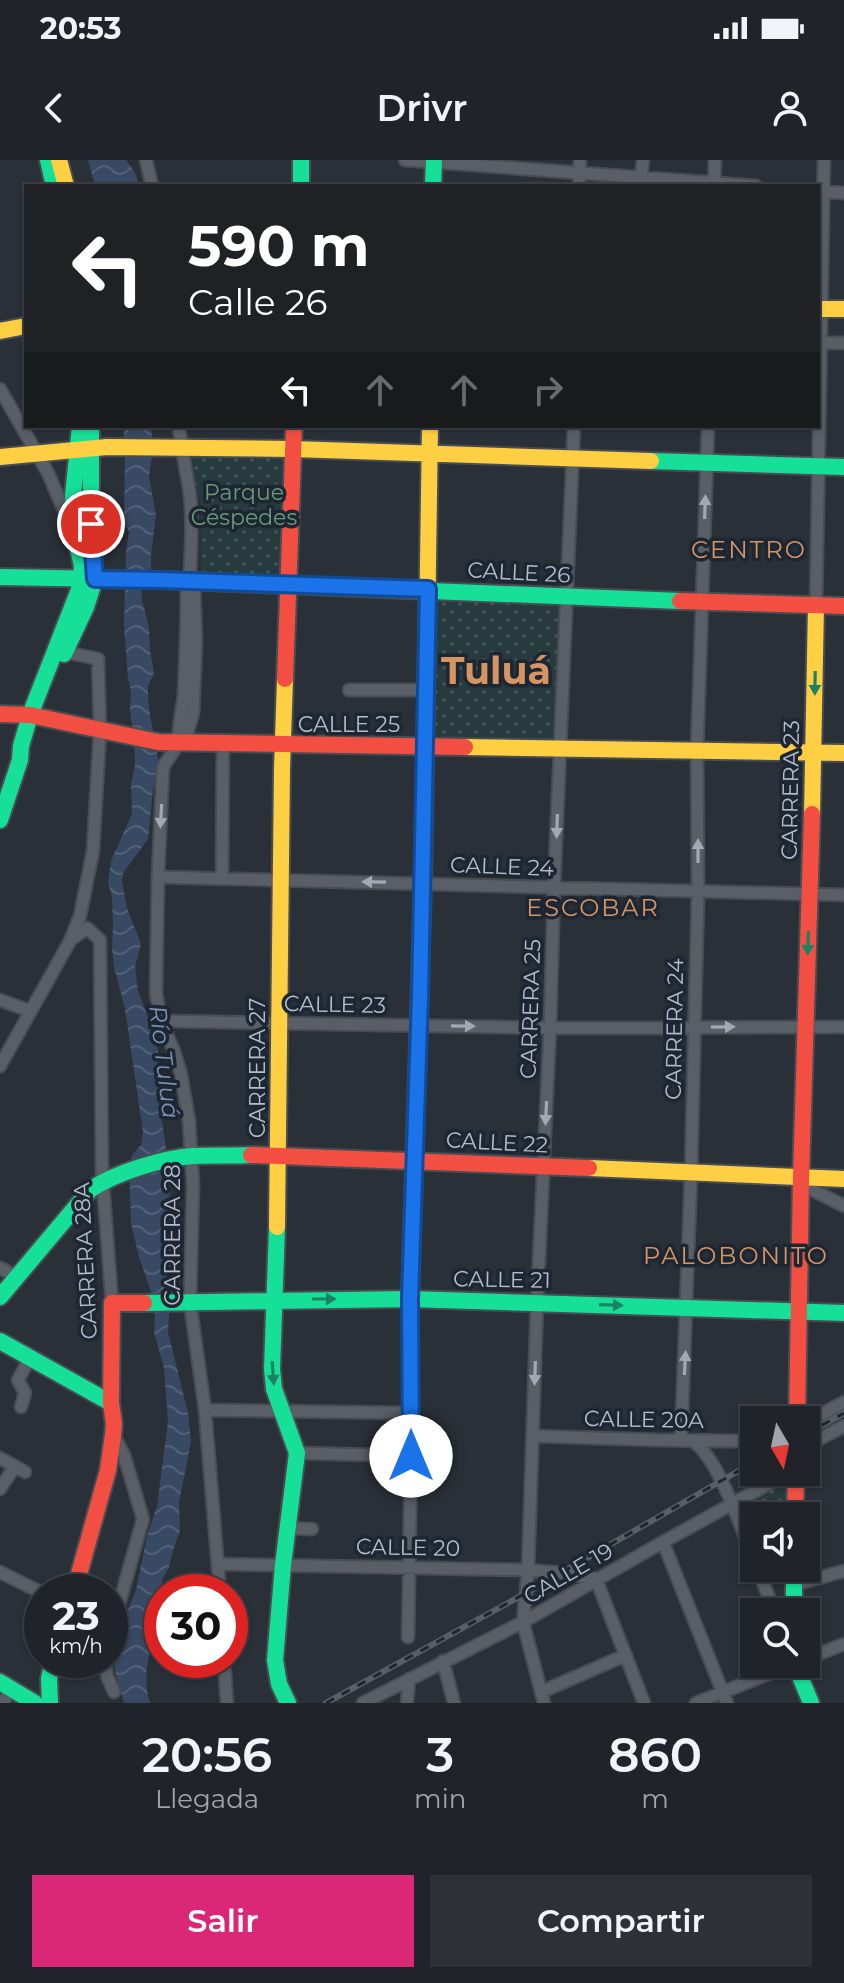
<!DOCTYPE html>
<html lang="es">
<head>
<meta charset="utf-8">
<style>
  body { margin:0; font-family:Montserrat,sans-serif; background:#2d3036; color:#f1f3f6; height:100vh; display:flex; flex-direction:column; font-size:30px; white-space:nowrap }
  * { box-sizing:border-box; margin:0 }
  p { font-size:26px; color:#a2a4a8 }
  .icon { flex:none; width:44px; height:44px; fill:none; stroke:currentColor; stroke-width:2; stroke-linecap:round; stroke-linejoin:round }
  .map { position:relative; height:1543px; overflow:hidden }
  .drawer { display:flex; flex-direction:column; background:#20242a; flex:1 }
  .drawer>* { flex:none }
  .banner { position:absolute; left:24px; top:24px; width:796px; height:244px; border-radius:0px; box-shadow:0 2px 6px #0004,0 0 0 2px #3d4147; background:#202124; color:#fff; overflow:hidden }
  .needle { width:52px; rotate:171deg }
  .buttons { position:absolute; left:740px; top:1246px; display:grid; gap:16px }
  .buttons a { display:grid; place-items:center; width:80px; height:80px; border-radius:0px; background:#20242a; box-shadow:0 2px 6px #0004,0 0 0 2px #3d4147; font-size:40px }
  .speed { position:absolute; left:24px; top:1414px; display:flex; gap:16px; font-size:40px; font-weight:700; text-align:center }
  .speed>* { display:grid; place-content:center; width:104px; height:104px; border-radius:50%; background:#20242a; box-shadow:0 2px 6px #0004,0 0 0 2px #3d4147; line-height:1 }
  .speed small { font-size:20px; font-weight:400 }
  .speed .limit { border:12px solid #d22; background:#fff; color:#111 }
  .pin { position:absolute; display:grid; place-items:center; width:68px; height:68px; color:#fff; margin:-34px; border:4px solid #fff; border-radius:50%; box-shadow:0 2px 8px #0007 }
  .me { position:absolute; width:88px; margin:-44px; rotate:0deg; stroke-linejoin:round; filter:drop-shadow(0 0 6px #0008) }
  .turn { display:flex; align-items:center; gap:28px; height:168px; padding:0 32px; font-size:36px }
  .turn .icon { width:104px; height:104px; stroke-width:2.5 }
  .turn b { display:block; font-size:56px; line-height:68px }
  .lanes { display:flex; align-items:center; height:76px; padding:0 32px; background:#0003; justify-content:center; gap:40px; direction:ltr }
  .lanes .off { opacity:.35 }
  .eta { display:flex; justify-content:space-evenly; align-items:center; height:136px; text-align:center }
  .eta b { font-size:48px; font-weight:600; line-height:56px }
  .cta { display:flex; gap:16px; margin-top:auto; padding:16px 32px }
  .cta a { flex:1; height:92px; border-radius:0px; background:#db2777; color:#fff; font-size:32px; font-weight:600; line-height:92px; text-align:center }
  .cta a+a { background:#2d3036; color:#f1f3f6 }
  .status { display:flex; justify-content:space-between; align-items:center; height:56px; padding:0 40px; background:#20242a; direction:ltr }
  .status svg { height:22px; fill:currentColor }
  header { display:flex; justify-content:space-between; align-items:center; height:104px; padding:0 32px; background:#20242a; font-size:36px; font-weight:600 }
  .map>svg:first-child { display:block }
  .park { fill:url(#park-dots) }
  .water { fill:url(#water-waves) }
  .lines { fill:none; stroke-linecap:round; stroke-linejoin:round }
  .street-casing { stroke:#484c53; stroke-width:15 }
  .fast-casing { stroke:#484c53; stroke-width:20 }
  .slow-casing { stroke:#484c53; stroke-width:20 }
  .jam-casing { stroke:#484c53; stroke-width:20 }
  .street { stroke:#5a5e66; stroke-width:11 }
  .fast { stroke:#16e098; stroke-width:16 }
  .slow { stroke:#ffcf43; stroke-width:16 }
  .jam { stroke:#f24e42; stroke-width:16 }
  .rail-casing { stroke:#595d64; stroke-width:6 }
  .rail { stroke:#1d2633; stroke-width:3; stroke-dasharray:9; stroke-linecap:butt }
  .oneway { fill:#a2a9b5 }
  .oneway2 { fill:#1a8366 }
  .route-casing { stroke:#114b97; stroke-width:20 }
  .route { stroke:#1a73e8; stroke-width:14 }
  .labels { text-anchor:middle; stroke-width:7; stroke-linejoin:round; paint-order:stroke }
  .park-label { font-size:22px; fill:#6b9a76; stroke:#1d2633 }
  .street-label { font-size:22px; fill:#b4bcc9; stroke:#1d2633 }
  .neighbourhood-label { font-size:24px; letter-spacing:2px; fill:#d59563; stroke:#1d2633 }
  .water-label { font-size:24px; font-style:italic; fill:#7c92b1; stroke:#1d2633 }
  .town-label { font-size:38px; font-weight:bold; fill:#d59563; stroke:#1d2633 }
</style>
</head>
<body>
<div class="status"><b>20:53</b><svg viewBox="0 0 49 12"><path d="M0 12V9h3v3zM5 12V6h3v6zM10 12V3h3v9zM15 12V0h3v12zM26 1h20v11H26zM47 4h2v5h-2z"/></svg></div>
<header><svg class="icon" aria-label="back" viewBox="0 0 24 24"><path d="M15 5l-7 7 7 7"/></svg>Drivr<svg class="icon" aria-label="person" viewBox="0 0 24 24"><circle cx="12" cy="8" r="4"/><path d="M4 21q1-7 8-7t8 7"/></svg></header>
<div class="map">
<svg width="844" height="1543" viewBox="0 0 844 1543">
  <defs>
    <pattern id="park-dots" width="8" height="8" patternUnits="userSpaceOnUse" patternTransform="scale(2)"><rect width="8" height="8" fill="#273a3e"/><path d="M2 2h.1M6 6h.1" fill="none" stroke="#445559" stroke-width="1.8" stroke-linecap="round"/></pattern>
    <pattern id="water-waves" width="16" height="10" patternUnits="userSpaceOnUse" patternTransform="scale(2)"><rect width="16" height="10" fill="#384963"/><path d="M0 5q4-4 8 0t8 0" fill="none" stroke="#526178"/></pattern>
  </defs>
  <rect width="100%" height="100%" fill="#2a3038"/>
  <!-- park -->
  <path class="park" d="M191,294L290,297L284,419L201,415V348Z
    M436,439L561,442L553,579H432Z
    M786,1321L787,1356H754V1388L737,1347Z"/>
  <!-- water -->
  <path class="water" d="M88,0H126L134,11L140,26H95Z
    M125,266H151L153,287L149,316L156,356L151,394V412L141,428L142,440L149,467L150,490L154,513L148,526V537L150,555L158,599V616L153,630L148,679L123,713L122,721L127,748L141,784L135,807L138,831L156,879L158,893L157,917L159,941L171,1022L169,1036L174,1051L176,1077L174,1098L170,1111L165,1120L169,1155L168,1172L188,1253L191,1282L179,1342L180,1371L173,1390L169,1407L162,1420L164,1432H162C162,1470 137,1505 150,1543H124L116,1515L113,1499L126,1455L136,1430L147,1376L157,1346L168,1262L164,1208L154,1172L155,1156L154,1144L151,1131L139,1097L131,1063L129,1004L133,994L141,985L143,972L125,849L114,807L112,787L113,766L112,737L108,722L111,701L132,654L131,624L135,605L134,580L130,551L131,531L128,519L124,465L126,392L129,371L124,364L125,292L122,287Z"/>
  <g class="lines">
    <!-- street casing -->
    <g class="street-casing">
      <path id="street" d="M146,0L152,26
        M405,0L756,26
        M641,17L643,0
        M579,26L580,0
        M714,26L715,0
        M819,31L844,33
        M820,183H844
        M0,229L48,313L71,367
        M179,266C181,290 187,312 190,336C193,361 191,388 190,413L187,421C187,458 186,496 184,533C183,550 177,567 179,583
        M192,417L194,421L196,484L193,553L187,574L179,583L163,607L158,717L156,833L161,861L174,891L181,914L189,961L193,1025L190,1142L205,1250L220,1432
        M816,445L824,0
        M349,530H426
        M158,717L844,735
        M222,719L223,584
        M72,779L87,768L100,780L102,1011L112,1143
        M0,840L30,851
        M161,861L550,868L844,867
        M0,906L70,781L80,756L93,691L100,570L98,499L65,492
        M801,1024L844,1046
        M0,1108L17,1117
        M21,1247L25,1233L18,1220L30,1198
        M205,1250L411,1253
        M806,1263L844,1242
        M533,1276L656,1280L754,1281
        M681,1281L691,1013L698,732L697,591L708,266
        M693,1281C719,1299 742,1370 754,1401
        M806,1286L844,1266
        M297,1293L411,1296
        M0,1298L25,1312
        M0,1329L15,1306
        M288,1368L312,1369
        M663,1382L727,1543
        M218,1404L528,1410L562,1413L596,1419L644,1543
        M757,1408L775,1452
        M0,1412L42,1433
        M793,1425L844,1411
        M110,1476L143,1359L124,1295L114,1276
        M408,1477L411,1296L410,1139
        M806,1499L844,1484
        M104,1500L107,1516L114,1532
        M224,1500L227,1543
        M443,1501L454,1543
        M541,1532L626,1495
        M3,1543L11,1528
        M363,1543L523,1462L663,1382L790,1312
        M407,1543L409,1519
        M544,1543L523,1462L528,1410L537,1142L550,868L554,728L574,266
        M696,1543L793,1504"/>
    </g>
    <!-- fast casing -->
    <g class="fast-casing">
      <path id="fast" d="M48,0L54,26
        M301,0V26
        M433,26L434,0
        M651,301L844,307
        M0,417L160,420L680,441
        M64,494L86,447L95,419L91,364V266
        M0,660L20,600L21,586L30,555L80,427L82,406L75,376L73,336L80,266
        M277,1067L272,1209L274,1229L297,1293L283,1405L275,1500L279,1524L288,1543
        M0,1137L90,1030C114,1013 163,998 193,996C212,995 232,996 251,995
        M144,1143L410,1139L844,1153
        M0,1181L111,1243
        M794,1408V1452
        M795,1504L811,1543
        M0,1522L35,1543
        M50,1543L49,1519L53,1500"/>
    </g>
    <!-- slow casing -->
    <g class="slow-casing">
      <path id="slow" d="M59,0L66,26
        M818,149H844
        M0,171L26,166
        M0,297L107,287L293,289L651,301
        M426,540L430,266
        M465,587L844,593
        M812,654L816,445
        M589,1008L844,1019
        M277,1067L282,609L285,519"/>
    </g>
    <!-- jam casing -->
    <g class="jam-casing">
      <path id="jam" d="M680,441L844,446
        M285,519L294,266
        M0,554L30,555L158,582L465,587
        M251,995L589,1008
        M410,1139L423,723L426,540
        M797,1260L801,1017L812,654
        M795,1356L796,1312
        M74,1432L108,1310L113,1275L114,1264L111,1243L112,1143H144"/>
    </g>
    <!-- street -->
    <use href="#street" class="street"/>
    <!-- fast -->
    <use href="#fast" class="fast"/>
    <!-- slow -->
    <use href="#slow" class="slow"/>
    <!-- jam -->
    <use href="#jam" class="jam"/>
    <!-- rail casing -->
    <g class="rail-casing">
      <path id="rail" d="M806,1274L844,1253
        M326,1543L526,1433L754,1302"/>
    </g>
    <!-- rail -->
    <use href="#rail" class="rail"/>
  </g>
  <!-- one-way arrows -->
  <defs><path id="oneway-solid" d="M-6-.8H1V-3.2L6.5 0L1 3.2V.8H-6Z" transform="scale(2)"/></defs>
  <g class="oneway">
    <use href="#oneway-solid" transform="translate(705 347) rotate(-88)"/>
    <use href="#oneway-solid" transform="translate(161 656) rotate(93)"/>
    <use href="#oneway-solid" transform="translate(557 666) rotate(92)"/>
    <use href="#oneway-solid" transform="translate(698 691) rotate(-90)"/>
    <use href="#oneway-solid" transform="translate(374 722) rotate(-179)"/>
    <use href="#oneway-solid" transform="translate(463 866) rotate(1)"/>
    <use href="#oneway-solid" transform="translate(723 867) rotate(-1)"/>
    <use href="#oneway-solid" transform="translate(546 953) rotate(93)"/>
    <use href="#oneway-solid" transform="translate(685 1203) rotate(-87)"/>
    <use href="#oneway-solid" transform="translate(535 1213) rotate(92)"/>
  </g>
  <g class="oneway2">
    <use href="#oneway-solid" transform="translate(815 523) rotate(91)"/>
    <use href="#oneway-solid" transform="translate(808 783) rotate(92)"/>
    <use href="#oneway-solid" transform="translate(324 1139)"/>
    <use href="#oneway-solid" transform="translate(611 1145) rotate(2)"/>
    <use href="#oneway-solid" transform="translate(273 1213) rotate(86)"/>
  </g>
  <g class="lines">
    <!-- route casing -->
    <g class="route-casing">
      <path id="route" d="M91,364L95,419L160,420L428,429L420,836L410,1139L411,1296"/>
    </g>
    <!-- route -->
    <use href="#route" class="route"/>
  </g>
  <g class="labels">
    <!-- park labels -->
    <g class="park-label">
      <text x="244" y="340">Parque<tspan x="244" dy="25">Céspedes</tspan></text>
    </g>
    <!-- street labels -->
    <g class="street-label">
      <text transform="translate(519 412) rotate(3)" y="8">CALLE 26</text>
      <text x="349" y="572">CALLE 25</text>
      <text transform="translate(790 630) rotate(-89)" y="8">CARRERA 23</text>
      <text transform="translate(502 706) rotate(2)" y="8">CALLE 24</text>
      <text transform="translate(335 844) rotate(1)" y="8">CALLE 23</text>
      <text transform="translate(530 849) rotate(-88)" y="8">CARRERA 25</text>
      <text transform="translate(674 869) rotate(-89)" y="8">CARRERA 24</text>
      <text transform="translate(257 908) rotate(-90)" y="8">CARRERA 27</text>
      <text transform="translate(497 982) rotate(3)" y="8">CALLE 22</text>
      <text transform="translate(172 1075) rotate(-90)" y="8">CARRERA 28</text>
      <text transform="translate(85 1101) rotate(-93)" y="8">CARRERA 28A</text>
      <text transform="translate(502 1119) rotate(1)" y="8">CALLE 21</text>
      <text transform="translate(644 1259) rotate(1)" y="8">CALLE 20A</text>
      <text transform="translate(408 1387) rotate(1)" y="8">CALLE 20</text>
      <text transform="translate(568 1413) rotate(-30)" y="8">CALLE 19</text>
    </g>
    <!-- neighbourhood labels -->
    <g class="neighbourhood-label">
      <text x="749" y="398">CENTRO</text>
      <text x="593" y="756">ESCOBAR</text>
      <text x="736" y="1104">PALOBONITO</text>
    </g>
    <!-- water labels -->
    <g class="water-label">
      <text transform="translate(164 902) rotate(83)" y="8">Río Tuluá</text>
    </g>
    <!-- town labels -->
    <g class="town-label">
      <text x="496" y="524">Tuluá</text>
    </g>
  </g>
</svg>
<div class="buttons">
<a><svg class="needle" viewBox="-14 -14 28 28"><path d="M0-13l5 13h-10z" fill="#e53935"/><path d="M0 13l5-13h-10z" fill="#a2a4a8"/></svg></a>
<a><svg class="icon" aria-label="sound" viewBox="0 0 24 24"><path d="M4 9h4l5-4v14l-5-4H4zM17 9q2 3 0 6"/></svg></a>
<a><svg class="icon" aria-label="search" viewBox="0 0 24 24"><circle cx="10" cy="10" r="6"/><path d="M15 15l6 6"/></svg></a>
</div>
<div class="speed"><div>23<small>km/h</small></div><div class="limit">30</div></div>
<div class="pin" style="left:91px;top:364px;background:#d93025"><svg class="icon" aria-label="arrive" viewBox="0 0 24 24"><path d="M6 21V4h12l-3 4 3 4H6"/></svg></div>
<svg class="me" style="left:411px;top:1296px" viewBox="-20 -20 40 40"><circle r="19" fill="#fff"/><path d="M0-13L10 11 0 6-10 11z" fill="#1a73e8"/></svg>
<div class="banner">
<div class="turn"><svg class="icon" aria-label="left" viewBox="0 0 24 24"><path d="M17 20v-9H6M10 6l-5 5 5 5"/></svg><div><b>590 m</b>Calle 26</div></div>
<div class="lanes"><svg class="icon" aria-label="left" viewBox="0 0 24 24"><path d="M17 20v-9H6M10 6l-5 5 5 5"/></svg><svg class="icon off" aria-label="ahead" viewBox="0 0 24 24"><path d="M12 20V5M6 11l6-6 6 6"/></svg><svg class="icon off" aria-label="ahead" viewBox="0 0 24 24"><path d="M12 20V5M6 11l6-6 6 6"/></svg><svg class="icon off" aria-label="right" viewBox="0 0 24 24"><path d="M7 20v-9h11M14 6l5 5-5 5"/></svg></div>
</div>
</div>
<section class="drawer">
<div class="eta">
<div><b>20:56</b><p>Llegada</p></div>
<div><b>3</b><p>min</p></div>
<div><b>860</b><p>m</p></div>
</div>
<div class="cta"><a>Salir</a><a>Compartir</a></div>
</section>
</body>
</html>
